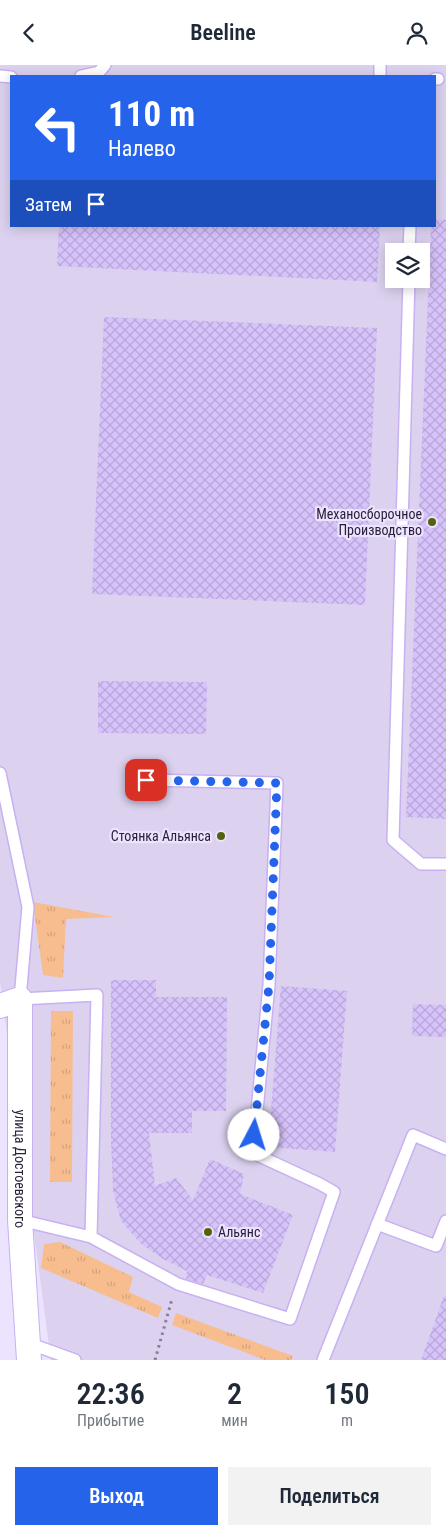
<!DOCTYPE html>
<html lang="ru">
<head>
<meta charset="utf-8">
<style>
  body { margin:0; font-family:"Roboto Condensed",sans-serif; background:#f2f2f3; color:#1f2937; height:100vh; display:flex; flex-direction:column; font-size:19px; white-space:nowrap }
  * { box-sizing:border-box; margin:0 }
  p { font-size:16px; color:#747a83 }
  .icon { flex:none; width:28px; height:28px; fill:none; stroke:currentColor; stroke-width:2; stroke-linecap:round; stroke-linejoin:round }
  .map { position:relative; height:1295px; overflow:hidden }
  .panel { display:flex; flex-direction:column; background:#fff; flex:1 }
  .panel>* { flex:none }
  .banner { position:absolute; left:10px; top:10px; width:426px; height:152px; border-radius:0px; box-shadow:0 2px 12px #0003; background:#2563eb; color:#fff; overflow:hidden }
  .buttons { position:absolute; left:385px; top:178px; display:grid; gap:10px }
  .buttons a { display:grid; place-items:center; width:45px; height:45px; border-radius:0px; background:#fff; box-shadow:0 2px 12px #0003; font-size:25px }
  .pin { position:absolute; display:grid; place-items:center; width:42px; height:42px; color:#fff; margin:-21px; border-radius:10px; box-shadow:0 2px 8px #0006 }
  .me { position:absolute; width:55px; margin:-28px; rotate:5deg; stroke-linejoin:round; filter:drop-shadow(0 0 4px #0008) }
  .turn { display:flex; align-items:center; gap:18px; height:105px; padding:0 15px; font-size:22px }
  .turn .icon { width:65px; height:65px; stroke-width:2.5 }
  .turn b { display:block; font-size:35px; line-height:42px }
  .then { display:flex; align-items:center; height:48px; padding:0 15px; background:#0003; gap:10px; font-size:19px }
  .eta { display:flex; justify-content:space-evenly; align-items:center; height:85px; text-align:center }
  .eta b { font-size:30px; font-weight:600; line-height:35px }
  .button { display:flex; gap:10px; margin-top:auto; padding:10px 15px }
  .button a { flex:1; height:58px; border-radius:0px; background:#2563eb; color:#fff; font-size:20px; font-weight:600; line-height:58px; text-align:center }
  .button a+a { background:#f2f2f3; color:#1f2937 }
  header { display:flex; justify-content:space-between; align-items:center; height:65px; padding:0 15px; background:#fff; font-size:22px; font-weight:600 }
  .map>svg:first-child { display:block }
  .built { fill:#dcd2f0; fill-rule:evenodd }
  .grass { fill:url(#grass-tufts) }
  .building { fill:url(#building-cross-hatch) }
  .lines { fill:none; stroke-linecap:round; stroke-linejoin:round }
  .service-casing { stroke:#c8b0f2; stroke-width:14 }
  .minor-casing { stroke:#c8b0f2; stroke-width:26 }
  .path { stroke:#887e99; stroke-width:3; stroke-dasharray:2.5 4; stroke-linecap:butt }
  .service { stroke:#fff; stroke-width:11 }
  .minor { stroke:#fff; stroke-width:24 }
  .route { stroke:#2563eb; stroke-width:9; stroke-dasharray:0 16.2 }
  .poi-dot { fill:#52630a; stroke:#ece3ff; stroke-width:2 }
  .labels { text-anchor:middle; stroke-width:4.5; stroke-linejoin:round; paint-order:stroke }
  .poi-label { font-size:14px; fill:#2a203a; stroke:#ece3ff; text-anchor:end }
  .street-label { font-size:14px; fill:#2a203a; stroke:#ece3ff }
</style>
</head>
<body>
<header><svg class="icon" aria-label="back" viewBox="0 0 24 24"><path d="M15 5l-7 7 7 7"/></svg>Beeline<svg class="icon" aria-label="person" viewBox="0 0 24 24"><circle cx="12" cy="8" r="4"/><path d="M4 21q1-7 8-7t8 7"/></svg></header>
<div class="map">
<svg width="446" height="1295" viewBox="0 0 446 1295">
  <defs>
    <pattern id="grass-tufts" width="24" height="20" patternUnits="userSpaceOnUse" patternTransform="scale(1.25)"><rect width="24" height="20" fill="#f7bd8e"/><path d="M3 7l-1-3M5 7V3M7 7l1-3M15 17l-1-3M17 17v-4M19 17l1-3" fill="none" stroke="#d4a27b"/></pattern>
    <pattern id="building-cross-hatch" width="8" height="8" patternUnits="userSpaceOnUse" patternTransform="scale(1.25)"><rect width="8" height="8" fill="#d7c3fb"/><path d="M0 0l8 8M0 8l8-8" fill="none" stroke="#b9a7d8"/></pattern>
  </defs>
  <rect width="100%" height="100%" fill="#ece3ff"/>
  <!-- built -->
  <path class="built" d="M0,0H446V1295H51L0,917ZM11,11H435V161H11ZM394,186H421V214H394Z"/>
  <!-- grass -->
  <path class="grass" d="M33,837L114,852L66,854L63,913L43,910Z
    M51,946H73L72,1117H50Z
    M60,1177L133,1212L129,1227L162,1242L158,1253L41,1203L44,1179Z
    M176,1248L293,1291L291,1295H265L172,1260Z"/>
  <!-- building -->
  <path class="building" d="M435,154L446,155V754L406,752L431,161H435Z
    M59,161H380L377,217L57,201Z
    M104,252L377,263L365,540L92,529Z
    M98,616L207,617L206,669L98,668Z
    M111,915H156V932H227L226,1046H192V1068H149L155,1121L176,1113L193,1135L210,1094L244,1109L240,1129L293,1150L263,1228L207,1210L203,1219L186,1214L187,1206L163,1194L141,1179L121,1156L113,1126L111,1076Z
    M281,921L347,926L335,1087L268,1082Z
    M413,939L446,940V972L412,971Z
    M444,1231L446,1232V1295H421Z"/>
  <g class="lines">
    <!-- service casing -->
    <g class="service-casing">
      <path id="service" d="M380,0V11
        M0,11L11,12
        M81,11L99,7L105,0
        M435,14H438
        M409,186L410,161
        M409,214L393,775L421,799H446
        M0,708L28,842L20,934L97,930L91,1172L178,1219L290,1254L334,1127L320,1119L253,1088L269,920L277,718L145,715
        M20,1155L91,1172
        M377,1159L436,1181L446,1156
        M28,1278L75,1295
        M323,1295L413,1070L446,1084"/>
    </g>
    <!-- minor casing -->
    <g class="minor-casing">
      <g id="minor">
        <path id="s1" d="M0,941L20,934V1155L29,1295"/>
      </g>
    </g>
    <!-- path -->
    <path class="path" d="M155,1295L172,1234"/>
    <!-- service -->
    <use href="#service" class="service"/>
    <!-- minor -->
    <use href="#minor" class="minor"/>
  </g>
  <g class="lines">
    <!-- route -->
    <path class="route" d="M146,715L277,718L269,920L254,1070"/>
  </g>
  <!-- markers -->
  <g class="poi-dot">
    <circle cx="432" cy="457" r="5"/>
    <circle cx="221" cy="771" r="5"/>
    <circle cx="208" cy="1167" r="5"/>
  </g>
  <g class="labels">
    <!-- poi labels -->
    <g class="poi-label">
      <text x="422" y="454">Механосборочное<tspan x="422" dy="16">Производство</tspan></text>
      <text x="211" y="776">Стоянка Альянса</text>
      <text x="218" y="1172" text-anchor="start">Альянс</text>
    </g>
    <!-- street labels -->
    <g class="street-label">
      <text dy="5" stroke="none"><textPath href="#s1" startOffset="191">улица Достоевского</textPath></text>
    </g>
  </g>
</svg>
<div class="buttons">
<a><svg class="icon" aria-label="layers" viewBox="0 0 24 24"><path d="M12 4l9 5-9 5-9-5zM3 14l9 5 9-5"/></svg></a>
</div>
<div class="pin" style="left:146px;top:715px;background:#d93025"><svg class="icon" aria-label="arrive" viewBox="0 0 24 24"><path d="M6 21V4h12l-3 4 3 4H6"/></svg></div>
<svg class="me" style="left:254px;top:1070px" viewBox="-20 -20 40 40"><circle r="19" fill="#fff"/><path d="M0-13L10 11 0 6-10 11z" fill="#2563eb"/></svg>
<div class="banner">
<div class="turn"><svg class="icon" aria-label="left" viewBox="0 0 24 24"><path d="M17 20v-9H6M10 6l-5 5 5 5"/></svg><div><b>110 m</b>Налево</div></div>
<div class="then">Затем<svg class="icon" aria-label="arrive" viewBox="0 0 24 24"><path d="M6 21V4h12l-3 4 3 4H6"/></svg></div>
</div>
</div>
<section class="panel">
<div class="eta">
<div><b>22:36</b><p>Прибытие</p></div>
<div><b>2</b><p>мин</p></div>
<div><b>150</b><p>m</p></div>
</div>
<div class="button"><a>Выход</a><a>Поделиться</a></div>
</section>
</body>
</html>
